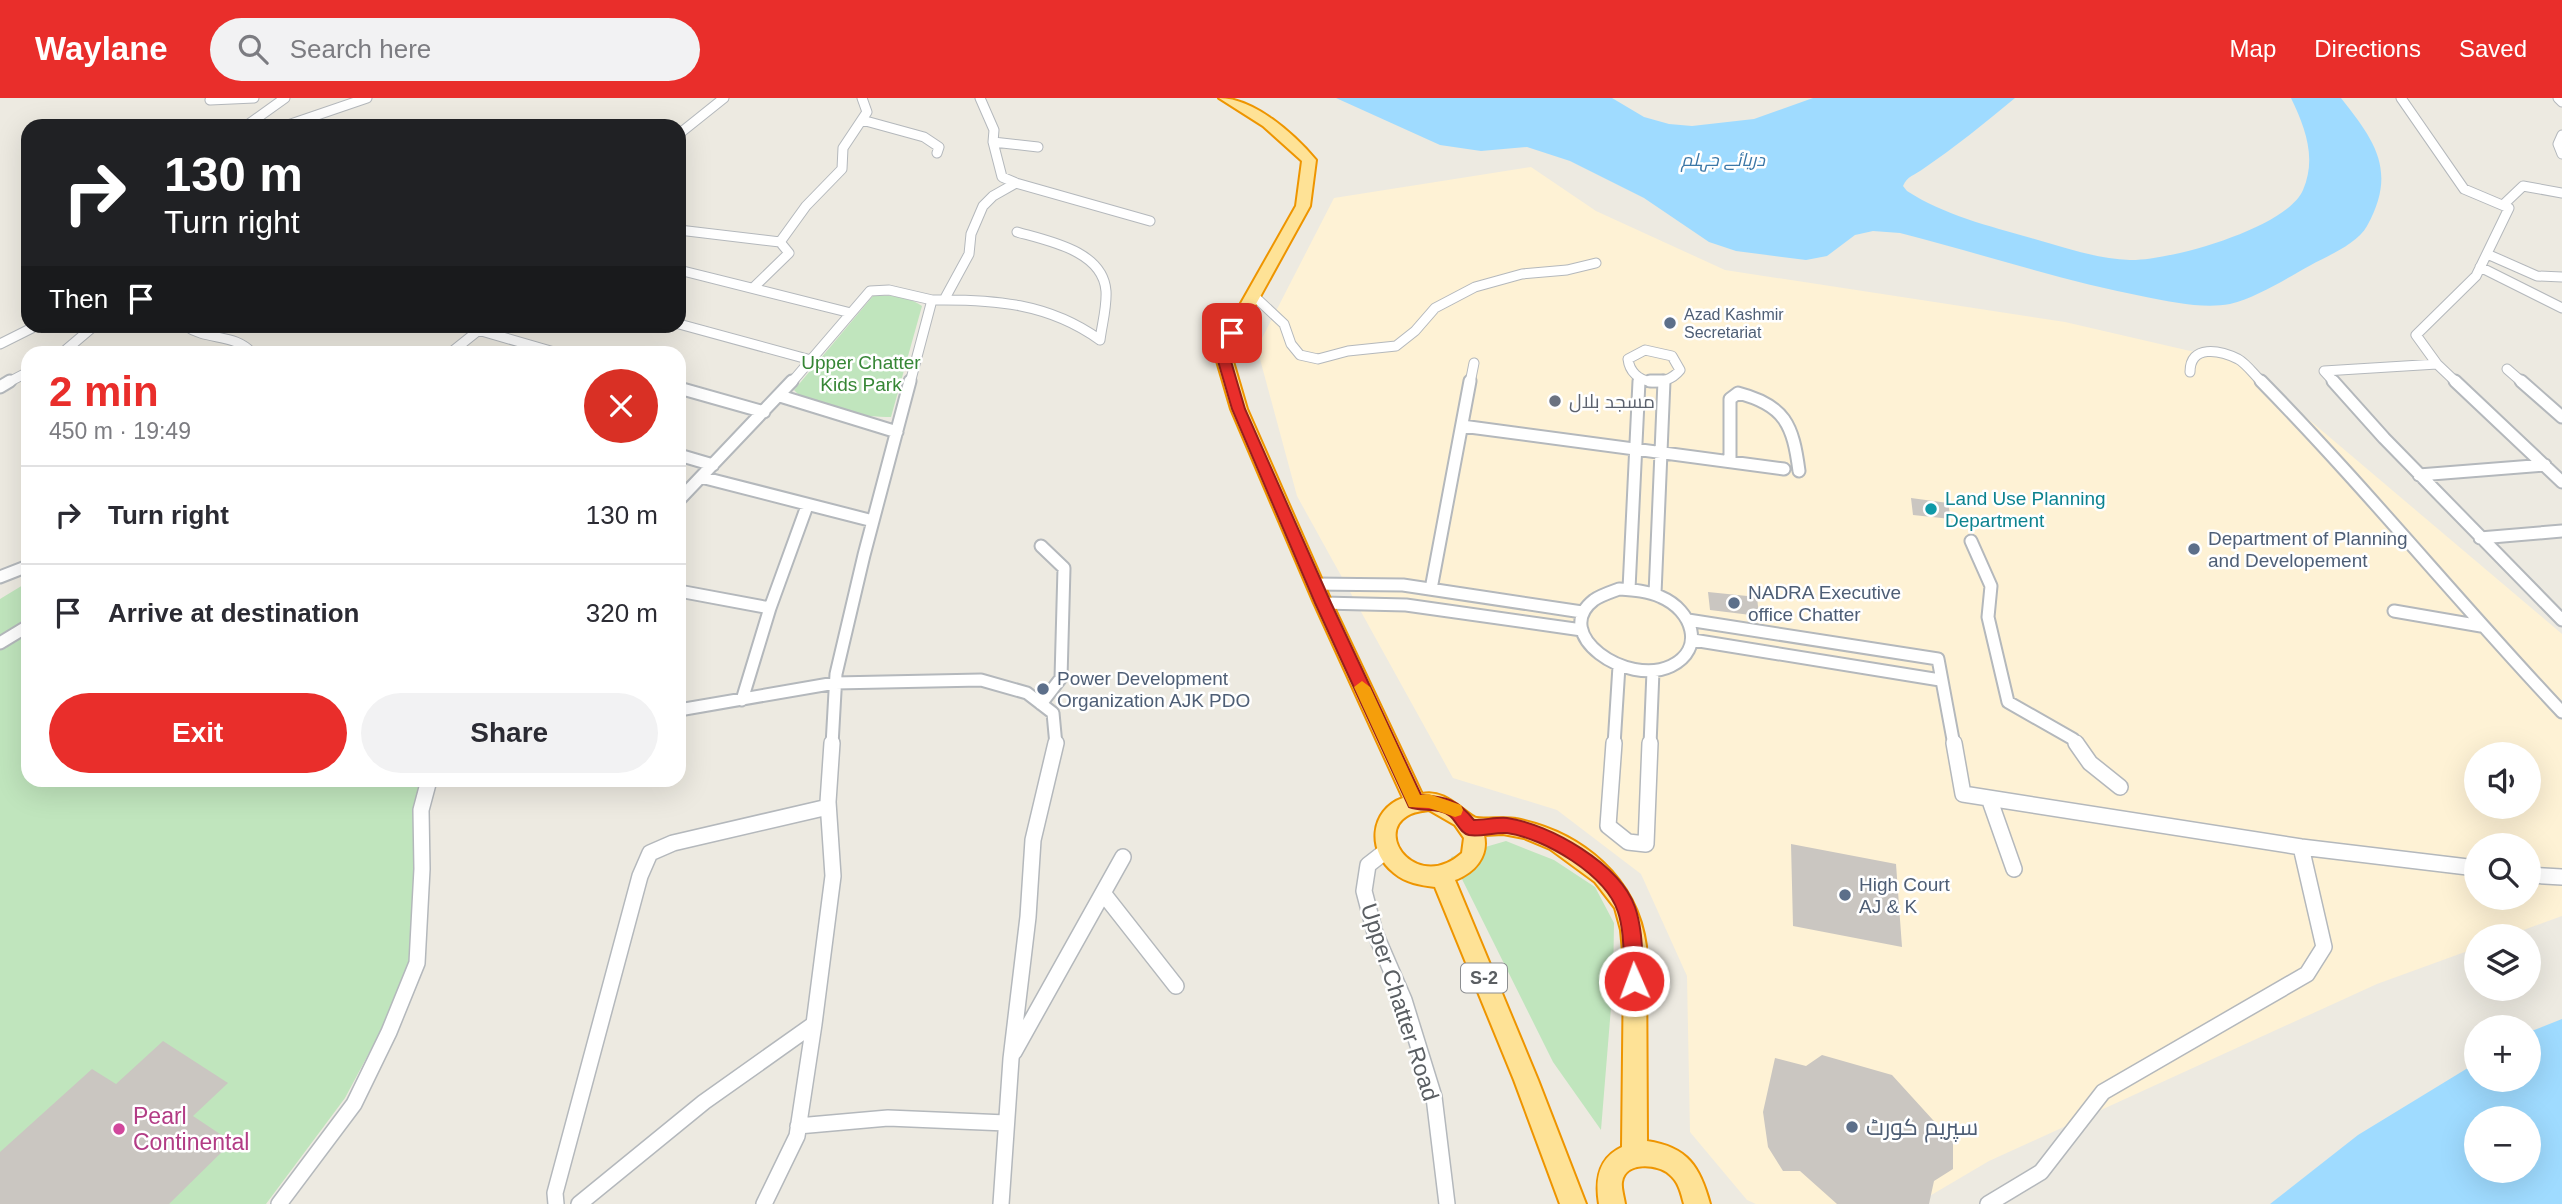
<!DOCTYPE html>
<html lang="en">
<head>
<meta charset="utf-8">
<style>
  body { margin:0; font-family:Arial,Cairo,sans-serif; background:#f2f2f3; color:#2b2b33; height:100vh; display:flex; flex-direction:column; font-size:26px; white-space:nowrap }
  * { box-sizing:border-box; margin:0 }
  p { font-size:23px; color:#7c7c81 }
  .icon { flex:none; width:38px; height:38px; fill:none; stroke:currentColor; stroke-width:2; stroke-linecap:round; stroke-linejoin:round }
  .map { position:relative; flex:1; overflow:hidden }
  .panel { position:absolute; left:21px; top:248px; width:665px; height:441px; display:flex; flex-direction:column; background:#fff; border-radius:21px; box-shadow:0 7px 28px #0002 }
  .panel>* { flex:none }
  .hud { position:absolute; left:21px; top:21px; width:665px; height:214px; border-radius:21px; box-shadow:0 7px 28px #0002; background:#202124; color:#fff; overflow:hidden }
  .fabs { position:absolute; left:2464px; top:644px; display:grid; gap:14px }
  .fabs a { display:grid; place-items:center; width:77px; height:77px; border-radius:50%; background:#fff; box-shadow:0 7px 28px #0002; font-size:35px }
  .pin { position:absolute; display:grid; place-items:center; width:60px; height:60px; color:#fff; margin:-30px; border-radius:14px; box-shadow:0 4px 10px #0006 }
  .me { position:absolute; width:77px; margin:-38px; rotate:358deg; stroke-linejoin:round; filter:drop-shadow(0 0 5px #0008) }
  .turn { display:flex; align-items:center; gap:24px; height:147px; padding:0 28px; font-size:32px }
  .turn .icon { width:91px; height:91px; stroke-width:2.5 }
  .turn b { display:block; font-size:49px; line-height:60px }
  .then { display:flex; align-items:center; height:66px; padding:0 28px; background:#0003; gap:14px; font-size:26px }
  .round { display:grid; place-items:center; flex:none; width:74px; height:74px; border-radius:37px; background:#f2f2f3 }
  .summary { display:flex; align-items:center; justify-content:space-between; height:119px; padding:0 28px }
  h1 { font-size:42px; font-weight:800; line-height:52px; color:#e92e2b }
  .button { display:flex; gap:14px; margin-top:auto; padding:14px 28px }
  .button a { flex:1; height:80px; border-radius:42px; background:#e92e2b; color:#fff; font-size:28px; font-weight:800; line-height:80px; text-align:center }
  .button a+a { background:#f2f2f3; color:#2b2b33 }
  ul { padding:0; list-style:none }
  li { display:flex; align-items:center; gap:21px; height:98px; padding:0 28px; border-top:2px solid #e1e1e2 }
  li div { flex:1 }
  li b { display:block; font-size:26px }
  li em { font-style:normal }
  header { display:flex; align-items:center; gap:42px; box-sizing:border-box; height:98px; padding:0 35px; background:#e92e2b; color:#fff }
  header strong { font-size:33px }
  nav { display:flex; gap:38px; margin-inline-start:auto; font-size:24px }
  .search { width:490px; height:63px; background:#f2f2f3; display:flex; align-items:center; gap:18px; box-sizing:border-box; padding:0 24px; border-radius:38px; color:#7c7c81; font-size:26px }
  .map>svg:first-child { display:block }
  .commercial { fill:#fef2d5; fill-rule:evenodd }
  .green { fill:#c0e5bd }
  .water { fill:#9fdbff; fill-rule:evenodd }
  .building { fill:#cac6c1 }
  .lines { fill:none; stroke-linecap:round; stroke-linejoin:round }
  .minor-far2-casing { stroke:#b4b8bc; stroke-width:11 }
  .minor-far1-casing { stroke:#b4b8bc; stroke-width:15 }
  .minor-casing { stroke:#b4b8bc; stroke-width:18 }
  .trunk-casing { stroke:#ee9500; stroke-width:4 }
  .minor-far2 { stroke:#fff; stroke-width:9 }
  .minor-far1 { stroke:#fff; stroke-width:11 }
  .minor { stroke:#fff; stroke-width:15 }
  .trunk { fill:#fee296; fill-rule:evenodd }
  .route { fill:#e92e2b; stroke:#971e1c; stroke-width:2 }
  .slow { fill:#f59e0b }
  .service-dot { fill:#5c6f8a; stroke:#fff; stroke-width:2.5 }
  .worship-dot { fill:#6b7280; stroke:#fff; stroke-width:2.5 }
  .culture-dot { fill:#0f9aa8; stroke:#fff; stroke-width:2.5 }
  .hotel-dot { fill:#d1479c; stroke:#fff; stroke-width:2.5 }
  .labels { text-anchor:middle; stroke-width:5; stroke-linejoin:round; paint-order:stroke }
  .far-service-label { font-size:16px; fill:#4e5e75; stroke:#fff; text-anchor:start }
  .far-water-label { font-size:18px; font-style:italic; fill:#3b77a7; stroke:#fff }
  .shield { fill:#fff; stroke:#8c8e91; stroke-width:2 }
  .shield-label { font-size:18px; font-weight:bold; fill:#5a5e62 }
  .park-label { font-size:19px; fill:#368635; stroke:#fff }
  .worship-label { font-size:19px; fill:#5b616d; stroke:#fff; text-anchor:start }
  .culture-label { font-size:19px; fill:#0d838f; stroke:#fff; text-anchor:start }
  .service-label { font-size:19px; fill:#4e5e75; stroke:#fff; text-anchor:start }
  .near-street-label { font-size:23px; fill:#5a5e62; stroke:#fff }
  .near-hotel-label { font-size:23px; fill:#b23c85; stroke:#fff; text-anchor:start }
  .near-service-label { font-size:23px; fill:#4e5e75; stroke:#fff; text-anchor:start }
</style>
</head>
<body>
<header>
<strong>Waylane</strong>
<div class="search"><svg class="icon" aria-label="search" viewBox="0 0 24 24"><circle cx="10" cy="10" r="6"/><path d="M15 15l6 6"/></svg>Search here</div>
<nav><a>Map</a><a>Directions</a><a>Saved</a></nav>
</header>
<div class="map">
<svg width="2562" height="1106" viewBox="0 0 2562 1106">
  <rect width="100%" height="100%" fill="#edeae1"/>
  <!-- commercial -->
  <path class="commercial" d="M1531,69L1596,113L1725,172L2065,224L2242,265L2562,536V818L2507,838H2476V850L2377,886L1989,1063L1916,1106H1756L1747,1102L1690,1034L1687,878L1641,776L1557,712L1453,680L1297,398L1257,250L1334,100ZM2476,656H2529V709H2476ZM2476,747H2529V800H2476Z"/>
  <!-- green -->
  <path class="green" d="M873,198C891,197 908,198 922,208L891,319C865,319 811,313 794,292Z
    M28,484V682L429,683L417,865L345,1000L266,1106H0V501Z
    M1506,743L1554,762L1595,789L1614,825L1613,885L1601,1032L1553,964L1451,759Z"/>
  <!-- water -->
  <path class="water" d="M1336,0H1612L1644,19L1669,26L1692,28L1754,21L1813,0H2015C1985,25 1955,49 1923,71C1915,77 1907,78 1903,88L1907,93C1944,117 1989,128 2031,140C2064,149 2096,161 2130,162C2169,163 2287,130 2303,92C2317,60 2305,29 2291,0H2341C2376,44 2397,74 2367,128C2357,146 2329,157 2311,167C2287,180 2258,199 2230,206C2204,211 2172,204 2146,199C2063,183 1982,156 1900,135L1873,133L1855,137L1827,158L1806,162L1736,153L1709,144L1644,100L1570,63L1527,49L1481,53L1440,47Z
    M2562,921V1106H2270L2358,1037L2476,965V982H2529V934ZM2476,1020H2529V1073H2476Z"/>
  <!-- building -->
  <path class="building" d="M1911,400L1948,405L1951,421L1913,417Z
    M1708,494L1757,499L1759,518L1710,512Z
    M1791,746L1896,766L1902,849L1793,828Z
    M163,943L228,985L193,1018L232,1044L169,1106H0V1054L92,971L116,986Z
    M1822,957L1892,977L1953,1044V1071L1934,1083L1929,1106H1837L1800,1073H1783L1768,1049L1763,1014L1775,960L1806,968Z"/>
  <g class="lines">
    <!-- minor-far2 casing -->
    <g class="minor-far2-casing">
      <path id="minor-far2" d="M211,0L210,2L254,0
        M980,0L994,32L993,44L1038,49
        M2558,0L2562,4
        M862,22L924,39L939,49L937,55
        M246,28L285,0
        M285,28L367,0
        M679,36L724,0
        M2562,37L2558,46L2562,56
        M993,44L1002,79L1016,85
        M2503,107L2523,88L2562,95
        M679,132L780,144L789,155L753,190
        M1017,134C1049,143 1103,153 1106,193C1107,209 1102,226 1100,242
        M780,144L806,108L842,71L843,50L867,14L862,0
        M2487,156L2537,178L2562,179
        M2480,169L2562,210
        M679,172L851,215
        M1253,197L1284,226L1291,246L1300,257L1318,261L1348,253L1396,248L1415,233L1435,210L1475,189L1522,176L1567,172L1596,165
        M944,202L969,156L971,136L983,108L993,98L1016,85L1150,123
        M679,226L811,262
        M186,228C207,243 236,235 253,256
        M478,232L561,256
        M0,246L36,228
        M1645,252L1672,258L1680,272C1665,291 1631,287 1628,261Z
        M61,256L94,228
        M449,256L484,228
        M2437,266L2457,285
        M2507,271L2523,285
        M2190,274C2190,246 2220,252 2238,261C2247,266 2255,278 2263,285
        M7,285L28,274
        M791,285L870,193L889,192L932,202
        M910,285L932,202C993,201 1049,205 1100,242
        M1470,285L1474,265
        M1639,285V280
        M2335,285L2324,273L2437,266L2416,237L2476,178L2509,110L2464,91L2401,0"/>
    </g>
    <!-- minor-far1 casing -->
    <g class="minor-far1-casing">
      <path id="minor-far1" d="M1650,283H1662
        M2261,283C2366,390 2460,506 2562,614
        M2333,283L2384,340L2562,522
        M2455,283L2562,384
        M2521,283L2562,319
        M0,289L10,283
        M679,290L764,314
        M780,298L897,334
        M1462,328L1784,371
        M679,357L713,367
        M1730,363V301L1738,295C1785,307 1793,327 1799,373
        M2419,377L2545,367
        M701,379L873,423
        M679,402L792,283
        M2480,440L2562,433
        M1971,443L1991,488L1988,519L2008,604L2073,641L2077,647
        M1041,448L1064,470L1061,580L1041,606
        M0,479L28,468
        M1314,486L1403,487L1582,514
        M1431,491L1470,283
        M1619,491C1633,492 1648,493 1661,499C1692,512 1706,551 1671,568C1627,589 1550,536 1594,502C1601,497 1611,494 1619,491Z
        M1629,491L1639,283
        M679,493L770,510
        M1655,496L1664,283
        M1323,505L1406,507L1582,532
        M2394,513L2481,528
        M1688,522L1938,561L1954,647
        M1693,542L1940,582
        M0,545L28,528
        M742,602L770,510L807,408
        M679,612L835,585L981,582L1027,595L1053,615L1056,647
        M832,647L836,576L864,457L910,283
        M1614,647L1619,568
        M1650,647L1653,573"/>
    </g>
    <!-- minor casing -->
    <g class="minor-casing">
      <path id="minor" d="M1614,645L1608,728L1628,744L1646,746L1650,645
        M1954,645L1963,696L2301,749L2476,770
        M2076,645L2090,665L2120,689
        M1989,700L2014,771
        M1386,753L1368,767L1364,793L1375,835L1404,902L1434,999L1447,1106
        M2529,777L2562,779
        M1103,795L1176,888
        M1014,954L1123,759
        M798,1028L888,1020L1006,1025
        M279,1106L354,1006L389,934L417,865L422,771L421,712L429,682
        M556,1106L555,1095L640,778L650,755L673,745L828,709
        M579,1106L704,1004L814,926L833,778L828,704L832,645
        M764,1106L797,1038L814,926
        M1001,1106L1011,961L1028,819L1033,742L1056,645
        M1988,1106L2041,1074L2103,994L2307,876L2324,849L2301,749"/>
    </g>
    <!-- trunk casing -->
    <g class="trunk-casing">
      <path id="trunk" d="M1219,0C1254,0 1294,36 1316,62L1310,108L1230,253L1247,311L1332,505L1422,696C1443,691 1458,709 1474,719C1478,722 1507,719 1516,721C1582,734 1637,780 1646,848L1647,1043C1688,1049 1700,1069 1710,1106H1684C1681,1095 1679,1084 1669,1076C1658,1066 1625,1063 1622,1084C1621,1090 1624,1099 1625,1106H1599C1595,1082 1598,1060 1622,1049L1624,864L1621,832L1615,810L1595,784L1550,751L1524,740L1503,736L1484,737C1489,759 1474,775 1455,782L1538,982L1586,1106H1560L1514,982L1435,789C1420,787 1406,785 1394,775C1367,754 1369,712 1403,700L1314,505L1231,311L1214,253L1296,108L1302,63L1263,28ZM1429,712L1455,727L1464,740L1462,755C1419,794 1374,738 1407,718C1413,714 1422,713 1429,712Z"/>
    </g>
    <!-- minor-far2 -->
    <use href="#minor-far2" class="minor-far2"/>
    <!-- minor-far1 -->
    <use href="#minor-far1" class="minor-far1"/>
    <!-- minor -->
    <use href="#minor" class="minor"/>
    <!-- trunk -->
    <use href="#trunk" class="trunk"/>
  </g>
  <!-- route -->
  <path class="route" d="M1232,231L1239,235L1228,253L1245,311L1331,505L1421,697C1447,699 1457,701 1474,722C1485,722 1497,719 1507,720C1550,726 1620,766 1635,809C1643,832 1642,859 1644,883L1641,889L1634,892L1627,889L1625,883C1623,861 1625,835 1618,814C1606,777 1544,740 1507,735C1495,734 1481,739 1469,737C1460,735 1457,724 1450,718C1439,709 1422,714 1409,709L1315,505L1232,311L1215,253L1228,232Z"/>
  <!-- slow -->
  <path class="slow" d="M1362,583L1370,589L1420,697L1429,696L1461,707L1463,712L1461,717L1455,719L1429,710L1409,709L1354,589Z"/>
  <!-- markers -->
  <g class="service-dot">
    <circle cx="1670" cy="225" r="7"/>
    <circle cx="2194" cy="451" r="7"/>
    <circle cx="1734" cy="505" r="7"/>
    <circle cx="1043" cy="591" r="7"/>
    <circle cx="1845" cy="797" r="7"/>
    <circle cx="1852" cy="1029" r="7"/>
  </g>
  <circle class="worship-dot" cx="1555" cy="303" r="7"/>
  <circle class="culture-dot" cx="1931" cy="411" r="7"/>
  <circle class="hotel-dot" cx="119" cy="1031" r="7"/>
  <g class="labels">
    <!-- far-service labels -->
    <g class="far-service-label">
      <text x="1684" y="222">Azad Kashmir<tspan x="1684" dy="18">Secretariat</tspan></text>
    </g>
    <!-- far-water labels -->
    <g class="far-water-label">
      <text x="1723" y="68">دریائے جہلم</text>
    </g>
    <!-- shield labels -->
    <rect class="shield" x="1461" y="865.5" width="46" height="29" rx="5"/>
    <g class="shield-label">
      <text x="1484" y="886">S-2</text>
    </g>
    <!-- park labels -->
    <g class="park-label">
      <text x="861" y="271">Upper Chatter<tspan x="861" dy="22">Kids Park</tspan></text>
    </g>
    <!-- worship labels -->
    <g class="worship-label">
      <text x="1569" y="310">مسجد بلال</text>
    </g>
    <!-- culture labels -->
    <g class="culture-label">
      <text x="1945" y="407">Land Use Planning<tspan x="1945" dy="22">Department</tspan></text>
    </g>
    <!-- service labels -->
    <g class="service-label">
      <text x="2208" y="447">Department of Planning<tspan x="2208" dy="22">and Developement</tspan></text>
      <text x="1748" y="501">NADRA Executive<tspan x="1748" dy="22">office Chatter</tspan></text>
      <text x="1057" y="587">Power Development<tspan x="1057" dy="22">Organization AJK PDO</tspan></text>
      <text x="1859" y="793">High Court<tspan x="1859" dy="22">AJ &amp; K</tspan></text>
    </g>
    <!-- near-street labels -->
    <g class="near-street-label">
      <text transform="translate(1400 904) rotate(72)" y="8">Upper Chatter Road</text>
    </g>
    <!-- near-hotel labels -->
    <g class="near-hotel-label">
      <text x="133" y="1026">Pearl<tspan x="133" dy="26">Continental</tspan></text>
    </g>
    <!-- near-service labels -->
    <g class="near-service-label">
      <text x="1866" y="1037">سپریم کورٹ</text>
    </g>
  </g>
</svg>
<div class="fabs">
<a><svg class="icon" aria-label="sound" viewBox="0 0 24 24"><path d="M4 9h4l5-4v14l-5-4H4zM17 9q2 3 0 6"/></svg></a>
<a><svg class="icon" aria-label="search" viewBox="0 0 24 24"><circle cx="10" cy="10" r="6"/><path d="M15 15l6 6"/></svg></a>
<a><svg class="icon" aria-label="layers" viewBox="0 0 24 24"><path d="M12 4l9 5-9 5-9-5zM3 14l9 5 9-5"/></svg></a>
<a>+</a>
<a>−</a>
</div>
<div class="pin" style="left:1232px;top:235px;background:#d93025"><svg class="icon" aria-label="arrive" viewBox="0 0 24 24"><path d="M6 21V4h12l-3 4 3 4H6"/></svg></div>
<svg class="me" style="left:1634px;top:883px" viewBox="-20 -20 40 40"><circle r="17" fill="#e92e2b" stroke="#fff" stroke-width="3"/><path d="M0-11L8 9 0 5-8 9z" fill="#fff"/></svg>
<div class="hud">
<div class="turn"><svg class="icon" aria-label="right" viewBox="0 0 24 24"><path d="M7 20v-9h11M14 6l5 5-5 5"/></svg><div><b>130 m</b>Turn right</div></div>
<div class="then">Then<svg class="icon" aria-label="arrive" viewBox="0 0 24 24"><path d="M6 21V4h12l-3 4 3 4H6"/></svg></div>
</div>
<section class="panel">
<div class="summary"><div><h1>2 min</h1><p>450 m · 19:49</p></div><a class="round" style="background:#d93025;color:#fff"><svg class="icon" aria-label="close" viewBox="0 0 24 24"><path d="M6 6l12 12M18 6L6 18"/></svg></a></div>
<ul>
<li><svg class="icon" aria-label="right" viewBox="0 0 24 24"><path d="M7 20v-9h11M14 6l5 5-5 5"/></svg><div><b>Turn right</b></div><em>130 m</em></li>
<li><svg class="icon" aria-label="arrive" viewBox="0 0 24 24"><path d="M6 21V4h12l-3 4 3 4H6"/></svg><div><b>Arrive at destination</b></div><em>320 m</em></li>
</ul>
<div class="button"><a>Exit</a><a>Share</a></div>
</section>
</div>
</body>
</html>
